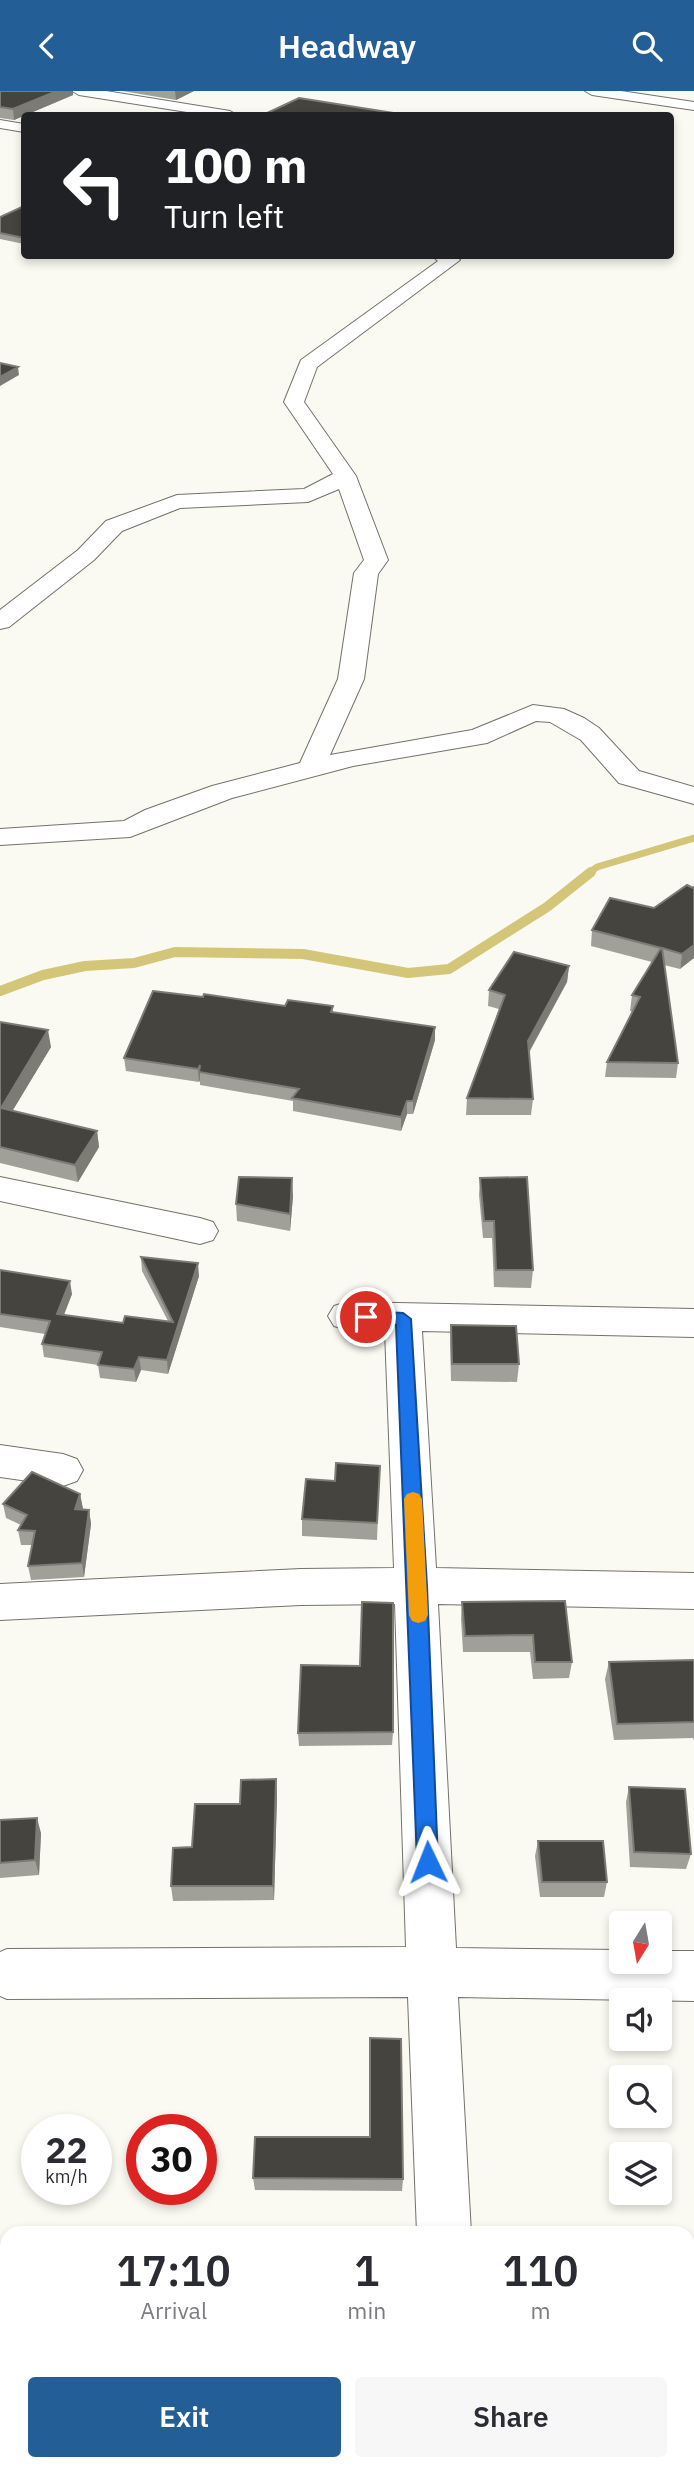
<!DOCTYPE html>
<html lang="en">
<head>
<meta charset="utf-8">
<style>
  body { margin:0; font-family:"IBM Plex Sans",sans-serif; background:#f7f7f7; color:#2b2b33; height:100vh; display:flex; flex-direction:column; font-size:26px; white-space:nowrap }
  * { box-sizing:border-box; margin:0 }
  p { font-size:23px; color:#7c7c81 }
  .icon { flex:none; width:38px; height:38px; fill:none; stroke:currentColor; stroke-width:2; stroke-linecap:round; stroke-linejoin:round }
  .map { position:relative; flex:1; overflow:hidden }
  .drawer { position:absolute; left:0px; top:2135px; width:695px; height:245px; display:flex; flex-direction:column; background:#fff; border-radius:21px 21px 0 0; box-shadow:0 4px 10px #0003 }
  .drawer>* { flex:none }
  .top-card { position:absolute; left:21px; top:21px; width:653px; height:147px; border-radius:7px; box-shadow:0 4px 10px #0003; background:#202124; color:#fff; overflow:hidden }
  .needle { width:46px; rotate:191deg }
  .controls { position:absolute; left:609px; top:1820px; display:grid; gap:14px }
  .controls a { display:grid; place-items:center; width:63px; height:63px; border-radius:7px; background:#fff; box-shadow:0 4px 10px #0003; font-size:35px }
  .speed { position:absolute; left:21px; top:2023px; display:flex; gap:14px; font-size:35px; font-weight:700; text-align:center }
  .speed>* { display:grid; place-content:center; width:91px; height:91px; border-radius:50%; background:#fff; box-shadow:0 4px 10px #0003; line-height:1 }
  .speed small { font-size:18px; font-weight:400 }
  .speed .limit { border:10px solid #d22; background:#fff; color:#111 }
  .pin { position:absolute; display:grid; place-items:center; width:60px; height:60px; color:#fff; margin:-30px; border:4px solid #fff; border-radius:50%; box-shadow:0 2px 7px #0007 }
  .me { position:absolute; width:77px; margin:-38px; rotate:358deg; stroke-linejoin:round; filter:drop-shadow(0 0 5px #0008) }
  .turn { display:flex; align-items:center; gap:24px; height:147px; padding:0 28px; font-size:32px }
  .turn .icon { width:91px; height:91px; stroke-width:2.5 }
  .turn b { display:block; font-size:49px; line-height:60px }
  .eta { display:flex; justify-content:space-evenly; align-items:center; height:119px; text-align:center }
  .eta b { font-size:42px; font-weight:600; line-height:49px }
  .primary-button { display:flex; gap:14px; margin-top:auto; padding:14px 28px }
  .primary-button a { flex:1; height:80px; border-radius:7px; background:#245e96; color:#fff; font-size:28px; font-weight:600; line-height:80px; text-align:center }
  .primary-button a+a { background:#f7f7f7; color:#2b2b33 }
  header { display:flex; justify-content:space-between; align-items:center; height:91px; padding:0 28px; background:#245e96; color:#fff; font-size:32px; font-weight:600 }
  .map>svg:first-child { display:block }
  .lines { fill:none; stroke-linecap:round; stroke-linejoin:round }
  .stream-far1 { stroke:#d3c679; stroke-width:7 }
  .stream { stroke:#d3c679; stroke-width:10 }
  .minor-casing { stroke:#73726a; stroke-width:2 }
  .minor { fill:#fff; fill-rule:evenodd }
  .wall { fill:#a09f98 }
  .shaded-wall { fill:#7c7b74 }
  .building { fill:#45443e; stroke:#7c7b74; stroke-width:2 }
  .route { fill:#1a73e8; stroke:#114b97; stroke-width:2 }
  .slow { fill:#f59e0b }
</style>
</head>
<body>
<header><svg class="icon" aria-label="back" viewBox="0 0 24 24"><path d="M15 5l-7 7 7 7"/></svg>Headway<svg class="icon" aria-label="search" viewBox="0 0 24 24"><circle cx="10" cy="10" r="6"/><path d="M15 15l6 6"/></svg></header>
<div class="map">
<svg width="694" height="2380" viewBox="0 0 694 2380">
  <rect width="100%" height="100%" fill="#fbfaf2"/>
  <g class="lines">
    <!-- stream-far1 -->
    <path class="stream-far1" d="M589,782L597,776L694,747"/>
    <!-- stream -->
    <path class="stream" d="M0,900L43,884L85,875L134,872L175,861L303,863L408,882L449,878L547,816L591,781"/>
    <!-- minor casing -->
    <g class="minor-casing">
      <path id="minor" d="M72,0H106L230,20L237,24H206L79,4Z
        M585,0H621L694,11V19L592,4Z
        M0,29L24,33V41L0,37Z
        M431,164H455L460,169L317,276L304,311L356,385L388,469L378,483L364,588L330,664L472,639L533,614L564,618L584,627L599,637L639,680L694,696V713L619,692L581,649L550,631L536,630L487,652L353,675L232,707L130,746L0,754V738L124,730L145,719L212,695L300,672L338,588L354,482L364,469L339,398L308,411L180,417L122,440L94,469L9,536L0,538V519L78,459L106,430L177,404L304,398L333,383L284,311L301,269L438,170Z
        M0,1086L200,1127L213,1131L218,1140L213,1149L200,1153L0,1110Z
        M347,1211L694,1218V1246L422,1240L436,1477L694,1482V1518L438,1513L456,1857L621,1859V1871H660V1860H694V1910L458,1906L471,2142H417L408,1906L7,1908L0,1905V1861L7,1858L406,1856L395,1513L301,1514L0,1529V1493L301,1478L394,1477L385,1240L347,1239L334,1235L328,1225L334,1215Z
        M0,1354L63,1363L77,1368L83,1379L77,1390L63,1395L0,1386Z
        M426,2373H486V2380H426Z"/>
    </g>
    <!-- minor -->
    <use href="#minor" class="minor"/>
  </g>
  <!-- wall -->
  <path class="wall" d="M0,0L73,4L14,29L0,27Z
    M122,0H194L176,9Z
    M24,115V153L0,148V126Z
    M694,796L680,878L664,874L678,972L676,987L605,986L607,971L633,921L630,920L632,904L652,871L591,855L592,839L654,817Z
    M569,875L567,891L529,962L533,1008L531,1024H466L467,1007L499,918L488,915L489,899Z
    M203,906L285,915H333V921L435,949L413,1023H407L401,1040L293,1020V1010L200,994V989L199,991L126,980L124,967Z
    M0,931L51,956L12,1020L97,1040L99,1056L78,1091L0,1072Z
    M480,1087L533,1179L531,1197L494,1196L492,1147H483L479,1104Z
    M293,1105L290,1140L237,1130L236,1113Z
    M141,1166L199,1185L168,1283L141,1279L136,1291L100,1287L98,1274L44,1266L42,1253L45,1243L0,1236V1179L72,1203L64,1224L123,1232L168,1230L142,1180Z
    M451,1234L519,1273L517,1291L451,1290L450,1251Z
    M380,1375L377,1449L302,1445V1428L335,1390Z
    M80,1403L83,1418L89,1419L91,1433L84,1486L31,1489L28,1475L32,1454H21L18,1439L21,1434L6,1427L3,1413Z
    M565,1510L572,1571L569,1587L533,1588L530,1561H463L461,1528L462,1511Z
    M694,1569V1650L693,1647L614,1649L605,1588L609,1571Z
    M360,1575L393,1641L392,1654L299,1655L298,1642Z
    M276,1688L277,1704L274,1809L173,1810L171,1795L192,1756L240,1713Z
    M629,1696L691,1763L686,1778L630,1776L626,1711Z
    M0,1729L41,1742L39,1784L0,1787Z
    M538,1750L607,1791L604,1806H540L535,1765Z
    M253,2087L403,2088L402,2100L255,2099Z
    M0,2269H7V2328H0Z
    M688,2269H694V2332H688Z"/>
  <!-- shaded-wall -->
  <path class="shaded-wall" d="M57,0H73V4L14,29L13,18Z
    M175,0H194L176,9Z
    M18,276L19,284L0,295V286Z
    M694,854V867L680,878L682,863Z
    M569,875L567,891L526,966L528,950Z
    M435,936V949L413,1023V1010Z
    M48,939L51,956L4,1034L1,1017Z
    M200,974V989L199,991L198,978Z
    M407,1010V1023L401,1040V1026Z
    M97,1040L99,1056L78,1091L75,1074Z
    M292,1087L293,1105L290,1140V1123Z
    M198,1172L199,1185L168,1283L167,1269Z
    M70,1190L72,1203L59,1236L57,1223Z
    M139,1266L141,1279L136,1291L134,1278Z
    M80,1403L83,1418L77,1432L75,1418Z
    M89,1419L91,1433L84,1486L82,1472Z
    M276,1688L277,1704L274,1809L273,1795Z
    M37,1727L41,1742L39,1784L35,1769Z"/>
  <!-- building -->
  <path class="building" d="M0,0H57L13,18L0,16Z
    M299,7L406,24H263Z
    M24,115V147L0,142V126Z
    M0,272L18,276L0,286Z
    M687,794L693,797L694,796V854L682,863L662,857L678,972L607,971L640,906L632,904L661,857L592,839L610,807L654,817Z
    M514,861L569,875L528,950L533,1008L467,1007L505,904L489,899Z
    M153,900L203,906L204,903L285,915L288,909L333,915L331,921L435,936L413,1010H407L401,1026L292,1007L299,998L199,981L200,974L198,978L124,967Z
    M0,931L48,939L1,1017L97,1040L75,1074L0,1056Z
    M239,1086L292,1087L290,1123L236,1113Z
    M527,1086L533,1179H496L494,1130H484L480,1087Z
    M141,1166L198,1172L167,1269L139,1266L134,1278L98,1274L102,1261L42,1253L50,1230L0,1223V1179L70,1190L57,1223L123,1232L125,1225L173,1231Z
    M451,1234L516,1235L519,1273H452Z
    M336,1372L380,1375L377,1432L302,1428L306,1388L335,1390Z
    M32,1381L80,1403L75,1418L89,1419L82,1472L28,1475L35,1440L18,1439L27,1424L3,1413Z
    M565,1510L572,1571H535L533,1544L465,1545L462,1511Z
    M362,1511L393,1512V1641L298,1642L301,1574L360,1575Z
    M694,1569V1631L617,1633L609,1571Z
    M276,1688L273,1795H171L173,1757L192,1756L195,1713H240L241,1689Z
    M629,1696L685,1698L691,1763L634,1761Z
    M37,1727L35,1769L0,1772V1729Z
    M538,1750H603L607,1791H542Z
    M370,1947L401,1948L403,2088L253,2087L255,2046H370Z
    M0,2269H7V2317H0Z
    M688,2269H694V2324H688Z"/>
  <!-- route -->
  <path class="route" d="M366,1220L403,1222L411,1228L427,1495L438,1771L435,1778L428,1781L420,1778L417,1771L396,1234L360,1230L358,1226L360,1222Z"/>
  <!-- slow -->
  <path class="slow" d="M413,1401L419,1403L422,1408L428,1524L425,1530L418,1532L412,1530L409,1524L404,1408L407,1403Z"/>
</svg>
<div class="controls">
<a><svg class="needle" viewBox="-14 -14 28 28"><path d="M0-13l5 13h-10z" fill="#e53935"/><path d="M0 13l5-13h-10z" fill="#7c7c81"/></svg></a>
<a><svg class="icon" aria-label="sound" viewBox="0 0 24 24"><path d="M4 9h4l5-4v14l-5-4H4zM17 9q2 3 0 6"/></svg></a>
<a><svg class="icon" aria-label="search" viewBox="0 0 24 24"><circle cx="10" cy="10" r="6"/><path d="M15 15l6 6"/></svg></a>
<a><svg class="icon" aria-label="layers" viewBox="0 0 24 24"><path d="M12 4l9 5-9 5-9-5zM3 14l9 5 9-5"/></svg></a>
</div>
<div class="speed"><div>22<small>km/h</small></div><div class="limit">30</div></div>
<div class="pin" style="left:366px;top:1226px;background:#d93025"><svg class="icon" aria-label="arrive" viewBox="0 0 24 24"><path d="M6 21V4h12l-3 4 3 4H6"/></svg></div>
<svg class="me" style="left:428px;top:1771px" viewBox="-20 -20 40 40"><path d="M0-17L14 15 0 8-14 15z" fill="#1a73e8" stroke="#fff" stroke-width="4"/></svg>
<div class="top-card">
<div class="turn"><svg class="icon" aria-label="left" viewBox="0 0 24 24"><path d="M17 20v-9H6M10 6l-5 5 5 5"/></svg><div><b>100 m</b>Turn left</div></div>
</div>
<section class="drawer">
<div class="eta">
<div><b>17:10</b><p>Arrival</p></div>
<div><b>1</b><p>min</p></div>
<div><b>110</b><p>m</p></div>
</div>
<div class="primary-button"><a>Exit</a><a>Share</a></div>
</section>
</div>
</body>
</html>
